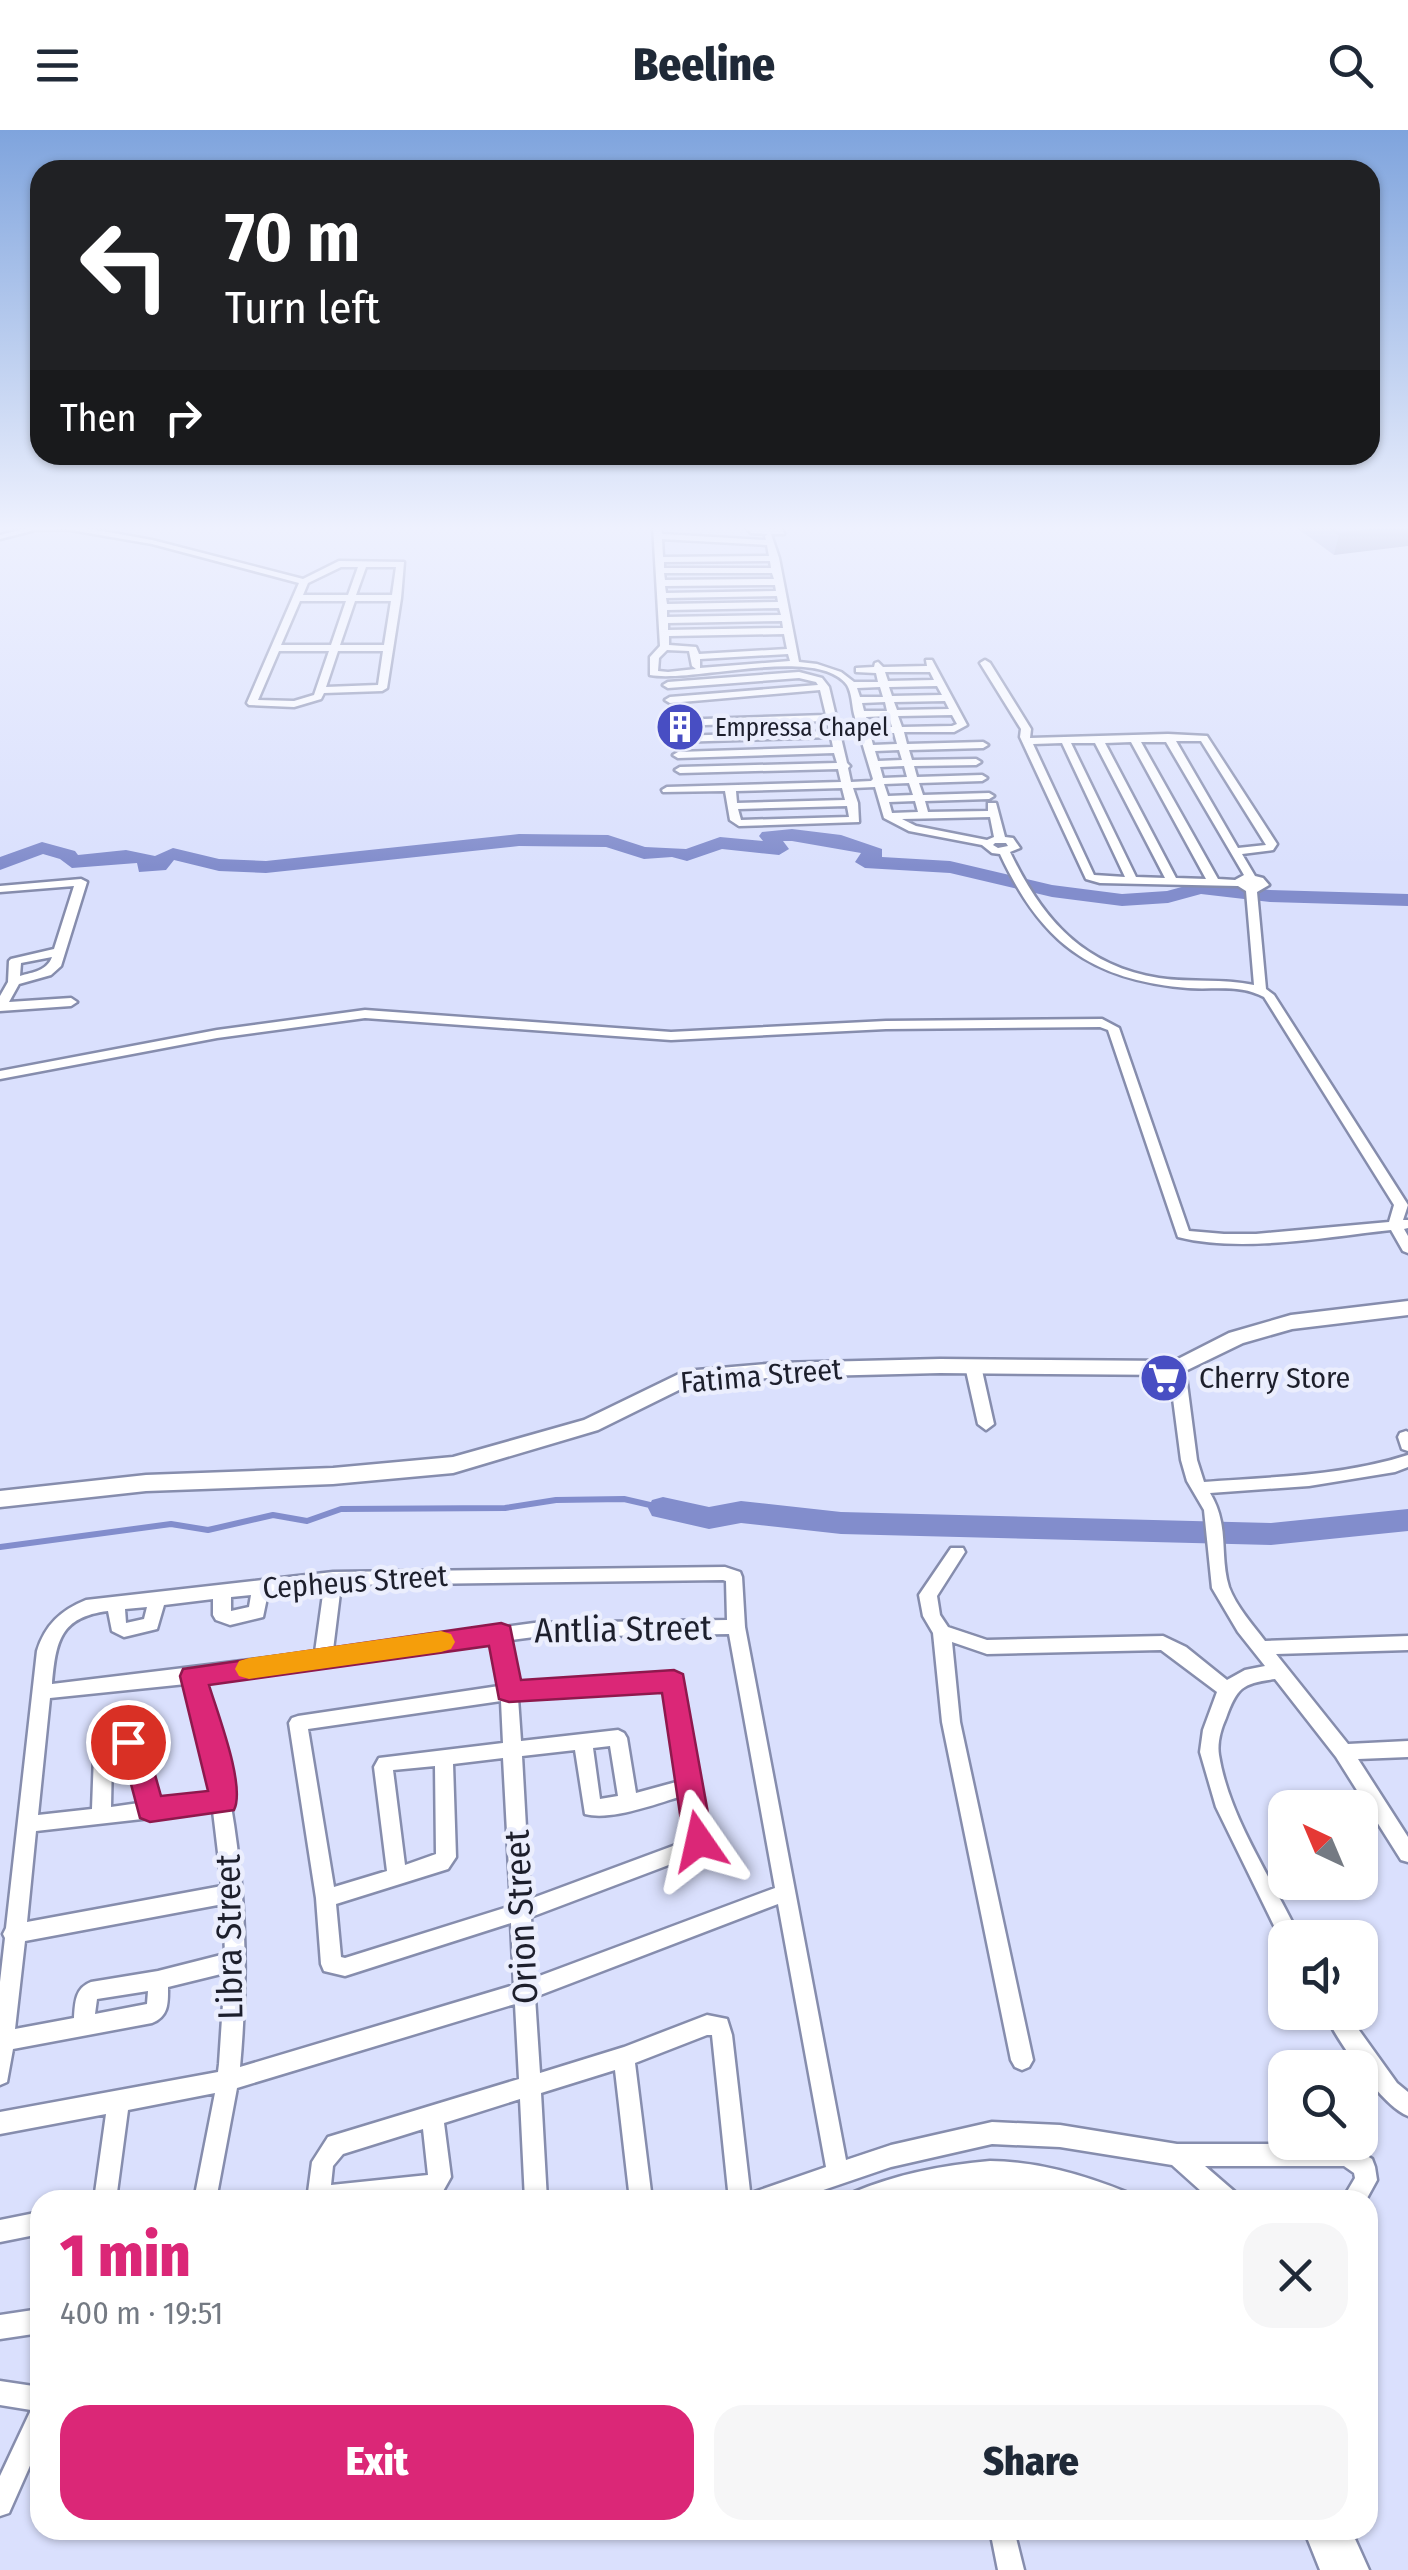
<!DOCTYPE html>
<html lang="en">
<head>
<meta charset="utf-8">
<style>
  body { margin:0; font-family:"Fira Sans Condensed",sans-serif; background:#f6f6f7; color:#1f2937; height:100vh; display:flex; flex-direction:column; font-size:38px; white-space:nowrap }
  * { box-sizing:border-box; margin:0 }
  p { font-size:32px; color:#747a83 }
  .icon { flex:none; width:55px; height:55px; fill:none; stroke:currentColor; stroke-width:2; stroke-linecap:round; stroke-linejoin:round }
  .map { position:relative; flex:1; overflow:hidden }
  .side { position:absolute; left:30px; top:2060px; width:1348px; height:350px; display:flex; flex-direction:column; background:#fff; border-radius:30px; box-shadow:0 2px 8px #0004 }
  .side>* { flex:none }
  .banner { position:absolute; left:30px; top:30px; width:1350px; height:305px; border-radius:30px; box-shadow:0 2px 8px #0004; background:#202124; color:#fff; overflow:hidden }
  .needle { width:65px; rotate:316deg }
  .buttons { position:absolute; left:1268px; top:1660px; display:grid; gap:20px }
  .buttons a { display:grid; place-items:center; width:110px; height:110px; border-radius:20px; background:#fff; box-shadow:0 2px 8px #0004; font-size:50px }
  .pin { position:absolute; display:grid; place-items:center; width:85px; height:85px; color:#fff; margin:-42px; border:5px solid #fff; border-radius:50%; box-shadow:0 2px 10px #0007 }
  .me { position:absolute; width:110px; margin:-55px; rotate:349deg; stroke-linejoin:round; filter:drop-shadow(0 0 8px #0008) }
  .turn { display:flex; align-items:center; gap:35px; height:210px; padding:0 30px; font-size:45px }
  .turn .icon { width:130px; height:130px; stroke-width:2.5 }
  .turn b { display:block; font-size:70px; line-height:85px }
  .then { display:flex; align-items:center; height:95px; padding:0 30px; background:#0003; gap:20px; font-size:38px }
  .round { display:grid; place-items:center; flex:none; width:105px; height:105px; border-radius:30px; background:#f6f6f7 }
  .overview { display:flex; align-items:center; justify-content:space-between; height:170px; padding:0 30px }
  h1 { font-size:60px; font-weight:800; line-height:75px; color:#db2777 }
  .action { display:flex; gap:20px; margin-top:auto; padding:20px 30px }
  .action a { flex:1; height:115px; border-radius:30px; background:#db2777; color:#fff; font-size:40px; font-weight:800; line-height:115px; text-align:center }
  .action a+a { background:#f6f6f7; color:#1f2937 }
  header { display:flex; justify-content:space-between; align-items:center; height:130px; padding:0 30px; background:#fff; font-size:45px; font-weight:800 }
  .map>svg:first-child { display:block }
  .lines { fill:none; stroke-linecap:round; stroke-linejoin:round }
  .stream { stroke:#828dcc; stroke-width:6 }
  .river { fill:#828dcc; fill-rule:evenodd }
  .minor-casing { stroke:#868dad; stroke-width:5 }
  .tertiary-casing { stroke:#868dad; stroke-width:5 }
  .minor { fill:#fff; fill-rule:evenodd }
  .tertiary { fill:#fff; fill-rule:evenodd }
  .wall { fill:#8d98cf }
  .shaded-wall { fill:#737ca9 }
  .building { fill:#a4b1f1; stroke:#737ca9; stroke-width:2.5 }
  .route { fill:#db2777; stroke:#8e194d; stroke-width:2.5 }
  .slow { fill:#f59e0b }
  .labels { text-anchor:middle; stroke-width:9; stroke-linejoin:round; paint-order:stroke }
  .far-poi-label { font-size:25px; fill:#1d1f2c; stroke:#ebeefd; text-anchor:start }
  .street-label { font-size:30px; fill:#1d1f2c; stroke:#ebeefd }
  .poi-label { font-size:30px; fill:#1d1f2c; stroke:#ebeefd; text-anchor:start }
  .near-street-label { font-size:35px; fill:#1d1f2c; stroke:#ebeefd }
</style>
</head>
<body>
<header><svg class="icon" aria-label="menu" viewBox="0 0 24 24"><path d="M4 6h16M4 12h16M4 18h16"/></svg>Beeline<svg class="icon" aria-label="search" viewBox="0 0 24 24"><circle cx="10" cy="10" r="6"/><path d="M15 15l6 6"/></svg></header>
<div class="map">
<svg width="1408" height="2440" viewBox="0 0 1408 2440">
  <rect width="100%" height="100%" fill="#dae0fd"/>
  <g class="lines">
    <!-- stream -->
    <path class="stream" d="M0,1417L171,1394L208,1400L273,1385L307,1391L341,1379L505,1378L556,1370L624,1369L663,1378"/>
    <!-- river -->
    <path class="river" d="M792,699L841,705L882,719V727L950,731L1052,755L1122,764L1167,761L1200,752L1270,760L1408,764V776L1270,772L1201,764L1168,773L1122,776L1052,767L950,743L865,738L855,732L861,723L792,711H783L789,719L779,725L722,719L687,731L672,727L644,729L606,717L519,716L266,743L219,741L174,730L166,740L139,742L137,733L72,738L60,729L43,724L0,740V727L42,712L75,721L78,725L126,720L155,726L173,718L219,729L266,731L519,704L608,705L645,717L686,719L720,707L763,711L759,706L762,702Z
      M663,1367L709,1377L741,1371L841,1382L1271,1393L1408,1379V1401L1271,1415L841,1404L741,1393L709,1399L652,1386L648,1378L652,1370Z"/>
    <!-- minor casing -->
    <g class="minor-casing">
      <path id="minor" d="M69,395L152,410L303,449L339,431L404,432L401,468L387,558L382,561L324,563L321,569L294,577L249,575L247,573L299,453L152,414L65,399L35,400L0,409V405L35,396ZM341,437H358L348,465H303L308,453ZM366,437H396L392,465H356ZM300,471H346L331,515H281ZM355,471H391L384,515H340ZM279,521H329L314,565L294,571L258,570ZM338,521H383L378,555L326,557Z
        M653,395H661L662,404L766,410L765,406L768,404L751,403L744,395L775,399L773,395H781L784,404H771L779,428L799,532L817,534L841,542L854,552H878L876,543L856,542V538L874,537L875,533L878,532L883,537L927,536L926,530H932L967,595L954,602H904L907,614L983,612L988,615L983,618L909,620L912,630L976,629L981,632L976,635L914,636L917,647L982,645L987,648L982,651L919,653L923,665L989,663L994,666L989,669L925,671L928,682L988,681V673H996L1005,707L1013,708L1020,718L1010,722C1042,789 1083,836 1159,848C1191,853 1223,848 1254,855L1246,761L1238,756L1100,753L1086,749L1020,607L1021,599L980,533L985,530L990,533L1031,599L1030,608L1168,604L1207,606L1277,714L1273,720L1242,724L1255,746L1263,748L1269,755L1257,762L1266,859L1274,865L1408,1075L1403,1090H1408V1098L1404,1099L1408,1106V1123L1403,1121L1391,1100C1327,1107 1240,1123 1178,1107L1108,900L1100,897L886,899L671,910L365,888L217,908L0,949V941L217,900L365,880L671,902L886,891L1102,889L1119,898L1189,1101L1224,1104H1256L1389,1092L1394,1075L1264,867C1240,854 1214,860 1188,858C1090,850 1041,812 1000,724L992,723L982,715L909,701L884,688L875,657L853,658L858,673L859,692L739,696L730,690L725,661L663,662L662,660L667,657L841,652L838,639L680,643L675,640L680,637L837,633L834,623L678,628L673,625L678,622L833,617L831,607L677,612L672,609L677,606L829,601L827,591L675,596L670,593L675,590L826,585L820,560L670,573L665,570L670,567L818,555L816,552L799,548L668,558L663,555L668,552L799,542L822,548L829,557L847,633L850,636L848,638L851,652L871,651L873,649C866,626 860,606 854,584C852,576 852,563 847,555C817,515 694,553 650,545V527L660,516ZM662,409L767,415L769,426L663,427ZM770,431L771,438H664V432ZM664,443H772L774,449L665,450ZM775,455L776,461L666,463L665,456ZM777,466L778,472L667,474L666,468ZM779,478L781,485L667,487V480ZM782,491L783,498L668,500V493ZM784,504L787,519L699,524L696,517L669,515V506ZM667,520L689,521L692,536L696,539L668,542L658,541L659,528ZM788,524L790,531L700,538V529ZM885,542H930L934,550L888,551ZM937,556L942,565L892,566L889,557ZM880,557L883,567H860L857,558ZM945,571L949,579L897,580L894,572ZM885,572L887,581H864L862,573ZM952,585L957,594L952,596L902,597L898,586ZM889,586L892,597H868L866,587ZM870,603H894L897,614L873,615ZM1176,611H1201L1266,715L1238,718ZM1131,612L1206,749L1176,748L1105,613ZM1141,612H1166L1244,745L1235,750L1218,749ZM1062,613L1125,747L1094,745L1033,614ZM1071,613H1095L1165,748L1136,747ZM899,620L902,630L878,631L875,621ZM904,636L907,647L883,648L880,637ZM909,653L913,665L888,666L884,654ZM842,658L845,670L737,673L736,661ZM915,671L918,682L892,683L889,672ZM847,676L849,687L741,690L738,679ZM990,687L994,707L987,710L916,696L902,689ZM995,713H1006L1008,716L998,718L993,715Z
        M81,749L87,752L61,836L51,845L19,854L9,872L71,868L77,872L71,876L0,881V866L8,852L9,831L11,829L54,819L74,756L0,762V756ZM52,827C47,841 33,842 20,846L21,833Z
        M973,1231L981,1236L994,1294L986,1300L978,1294L965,1236Z
        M1177,1233L1185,1238L1197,1330L1204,1352C1271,1347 1343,1346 1408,1325V1337L1395,1342L1309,1356L1210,1363C1230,1396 1219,1425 1229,1457C1236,1476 1253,1495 1265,1511L1408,1506V1520L1276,1524L1348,1614L1408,1611V1627L1358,1629L1408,1707V1732L1401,1730L1336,1627L1275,1549C1243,1553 1237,1557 1226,1588C1221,1599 1217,1613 1219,1625C1229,1688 1273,1750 1300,1808H1285V1815L1283,1814L1216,1677L1200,1622L1203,1600L1217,1562L1161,1520L987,1524L952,1512L960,1592L1033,1930L1029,1937L1022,1940L1015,1937L1011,1930L942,1592L933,1503L923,1486L919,1465L951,1418H963L965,1422L937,1466L940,1485L948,1497L987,1510L1163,1506L1186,1517L1227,1550L1245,1540L1265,1536L1238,1502L1212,1458L1204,1380L1187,1351L1181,1330L1169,1238Z
        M1406,1301L1408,1302V1321L1402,1319L1398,1307L1400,1303Z
        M725,1437L740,1442L742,1447L745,1497L846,2030L891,2015L992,1992L1060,1995L1177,2014H1347L1372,2029L1375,2037L1377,2050L1366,2070H1342L1355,2048L1354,2043L1344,2036H1205L1235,2062L1238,2070H1211L1172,2035L1060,2017L992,2014L891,2037L794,2070H729L712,1905H707L635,1933L652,2070H630L615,1940L541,1963L547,2070H525L520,1969L444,1993L451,2047L442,2063L434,2066L399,2070H307L312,2032L328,2007L519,1949L515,1874L237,1958L216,2070H194L215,1963L128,1980L116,2070H94L106,1984L0,2004V1982L218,1942L219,1934L225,1843L168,1857C168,1873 169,1886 152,1893L13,1919L7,1952L0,1955V1852L5,1808L3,1804L6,1798L37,1521C45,1495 61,1480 86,1470L333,1442ZM723,1450L726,1451L727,1490L534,1493L333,1520L341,1455ZM324,1457L315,1522L52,1554C56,1511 60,1487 108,1481L112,1501L124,1507L157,1499L164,1475L213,1469V1485L216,1490L230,1495L263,1487L268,1463ZM251,1465L249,1477L231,1481V1467ZM147,1477L144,1489L126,1493L125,1479ZM729,1504L775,1758L534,1848L531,1787L703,1722L709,1711L679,1546L673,1544L517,1554L511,1510L534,1507ZM493,1512L499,1556L298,1586L292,1588L289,1593L316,1768L321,1834L324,1841L345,1846L511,1793L514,1855L240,1937C248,1850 246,1762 231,1676L233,1672L230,1666L203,1552ZM186,1554L211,1665L158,1671L144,1617L141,1612L128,1604L102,1613L94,1625L92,1679L38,1685L50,1568ZM665,1559L680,1651L636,1663L627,1608L624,1603L618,1600L521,1611L518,1568ZM501,1571L503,1613L379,1628L374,1637L387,1741L334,1757L308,1599ZM610,1616L618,1666L600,1669L593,1618ZM126,1620L139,1673L111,1677L112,1627ZM575,1620L585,1684C611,1691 656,1674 682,1666L689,1710L530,1769L522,1626ZM503,1628L511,1776L345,1828L341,1827L336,1774L448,1739L456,1727L453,1634ZM435,1636L436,1724L405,1735L393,1640ZM213,1681L222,1756L27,1792L36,1701ZM223,1774L225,1824L158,1841L91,1852C75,1858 75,1873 74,1888L15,1899L25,1811ZM778,1774L826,2037L754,2062L751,2070L732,1905L727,1889L707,1885L624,1917L540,1943L535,1867ZM148,1861L147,1874L95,1884L97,1869ZM423,1999L428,2045L331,2055L333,2036L343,2024Z
        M1324,1882H1346L1397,1953L1408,1962V1986C1382,1976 1336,1909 1324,1882Z
        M990,2031C1039,2032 1081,2044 1126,2062L1129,2070H1090L1073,2064L1075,2070H912L914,2065L897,2070H851L854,2062C897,2044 944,2035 990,2031Z
        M40,2082V2104L0,2112V2090Z
        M40,2179V2203L0,2209V2185Z
        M0,2251L40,2257V2313L9,2383L0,2386V2346L31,2280L0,2275Z
        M990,2400H1014L1024,2440H998Z
        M1304,2400H1351L1369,2440H1320Z"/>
    </g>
    <!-- tertiary casing -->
    <g class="tertiary-casing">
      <path id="tertiary" d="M1408,1171V1185L1292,1199L1243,1213L1177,1245L940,1243L778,1247L689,1255L598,1300L453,1343L333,1354L146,1361L0,1377V1361L146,1345L333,1338L453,1327L584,1290L685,1241L778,1233L940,1229L1174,1231L1229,1203L1291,1185Z"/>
    </g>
    <!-- minor -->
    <use href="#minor" class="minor"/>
    <!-- tertiary -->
    <use href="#tertiary" class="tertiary"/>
  </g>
  <!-- wall -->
  <path class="wall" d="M1298,395H1408L1334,425L1297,398Z"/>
  <!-- shaded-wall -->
  <path class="shaded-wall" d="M1408,395V416L1334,425L1339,404Z"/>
  <!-- building -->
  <path class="building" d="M1327,395H1408L1339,404Z"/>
  <!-- sky -->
  <linearGradient id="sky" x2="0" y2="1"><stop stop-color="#7fa4dd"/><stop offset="0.54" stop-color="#eef1fe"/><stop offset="1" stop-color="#eef1fe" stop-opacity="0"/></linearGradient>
  <rect width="1408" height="737" fill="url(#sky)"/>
  <!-- route -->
  <path class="route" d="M501,1493L510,1496L521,1550L674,1540L683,1544L713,1711L709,1720L699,1723L688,1720L684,1711L662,1563L509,1572L499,1569L489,1516L209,1555C217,1582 246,1656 234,1680L150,1692L140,1688L123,1624L114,1612L118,1604L128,1601L145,1609L161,1666L208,1661L180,1546L183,1539Z"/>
  <!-- slow -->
  <path class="slow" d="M441,1501L451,1504L455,1512L451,1519L441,1522L249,1549L239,1546L235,1539L239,1531L249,1528Z"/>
  <!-- icons -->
  <defs>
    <g id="building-disc" transform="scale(2.5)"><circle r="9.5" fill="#484ec3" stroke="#ebeefd"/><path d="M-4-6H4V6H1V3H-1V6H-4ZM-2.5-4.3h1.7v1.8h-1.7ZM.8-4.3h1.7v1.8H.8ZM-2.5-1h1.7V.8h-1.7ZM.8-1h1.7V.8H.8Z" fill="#fff"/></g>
    <g id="supermarket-disc" transform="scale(2.5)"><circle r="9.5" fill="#484ec3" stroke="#ebeefd"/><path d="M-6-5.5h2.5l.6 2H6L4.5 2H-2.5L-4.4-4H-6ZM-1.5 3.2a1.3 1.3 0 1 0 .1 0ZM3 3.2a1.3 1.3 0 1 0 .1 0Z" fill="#fff"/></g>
  </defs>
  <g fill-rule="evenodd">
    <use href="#building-disc" x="680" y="597"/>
    <use href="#supermarket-disc" x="1164" y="1248"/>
  </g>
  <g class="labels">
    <!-- far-poi labels -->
    <g class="far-poi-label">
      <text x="715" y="606">Empressa Chapel</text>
    </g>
    <!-- street labels -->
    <g class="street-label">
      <text transform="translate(761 1246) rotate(-5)" y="10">Fatima Street</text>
      <text transform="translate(355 1452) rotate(-4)" y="10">Cepheus Street</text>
    </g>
    <!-- poi labels -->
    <g class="poi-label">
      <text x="1199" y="1258">Cherry Store</text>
    </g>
    <!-- near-street labels -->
    <g class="near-street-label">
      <text transform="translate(623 1499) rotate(-1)" y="12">Antlia Street</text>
      <text transform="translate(521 1787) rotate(-93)" y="12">Orion Street</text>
      <text transform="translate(229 1807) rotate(-91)" y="12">Libra Street</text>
    </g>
  </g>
</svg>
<div class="buttons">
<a><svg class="needle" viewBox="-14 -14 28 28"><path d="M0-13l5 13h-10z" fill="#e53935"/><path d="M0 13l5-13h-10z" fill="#747a83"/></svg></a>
<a><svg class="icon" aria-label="sound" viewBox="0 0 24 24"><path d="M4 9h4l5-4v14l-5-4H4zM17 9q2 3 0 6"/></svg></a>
<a><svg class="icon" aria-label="search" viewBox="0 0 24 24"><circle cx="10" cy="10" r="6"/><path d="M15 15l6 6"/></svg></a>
</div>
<div class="pin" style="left:128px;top:1612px;background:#d93025"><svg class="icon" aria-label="arrive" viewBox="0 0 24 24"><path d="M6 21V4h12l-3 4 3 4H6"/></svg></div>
<svg class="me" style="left:699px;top:1711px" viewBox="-20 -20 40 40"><path d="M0-17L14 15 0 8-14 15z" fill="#db2777" stroke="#fff" stroke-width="4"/></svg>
<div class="banner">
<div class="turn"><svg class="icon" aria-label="left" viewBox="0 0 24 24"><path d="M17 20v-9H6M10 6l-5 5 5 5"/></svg><div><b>70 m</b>Turn left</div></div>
<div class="then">Then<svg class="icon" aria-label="right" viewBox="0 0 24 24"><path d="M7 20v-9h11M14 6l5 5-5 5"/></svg></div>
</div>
<section class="side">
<div class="overview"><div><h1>1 min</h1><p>400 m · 19:51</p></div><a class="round"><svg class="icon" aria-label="close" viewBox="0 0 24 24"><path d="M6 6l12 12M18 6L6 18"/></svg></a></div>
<div class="action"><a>Exit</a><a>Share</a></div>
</section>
</div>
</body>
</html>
